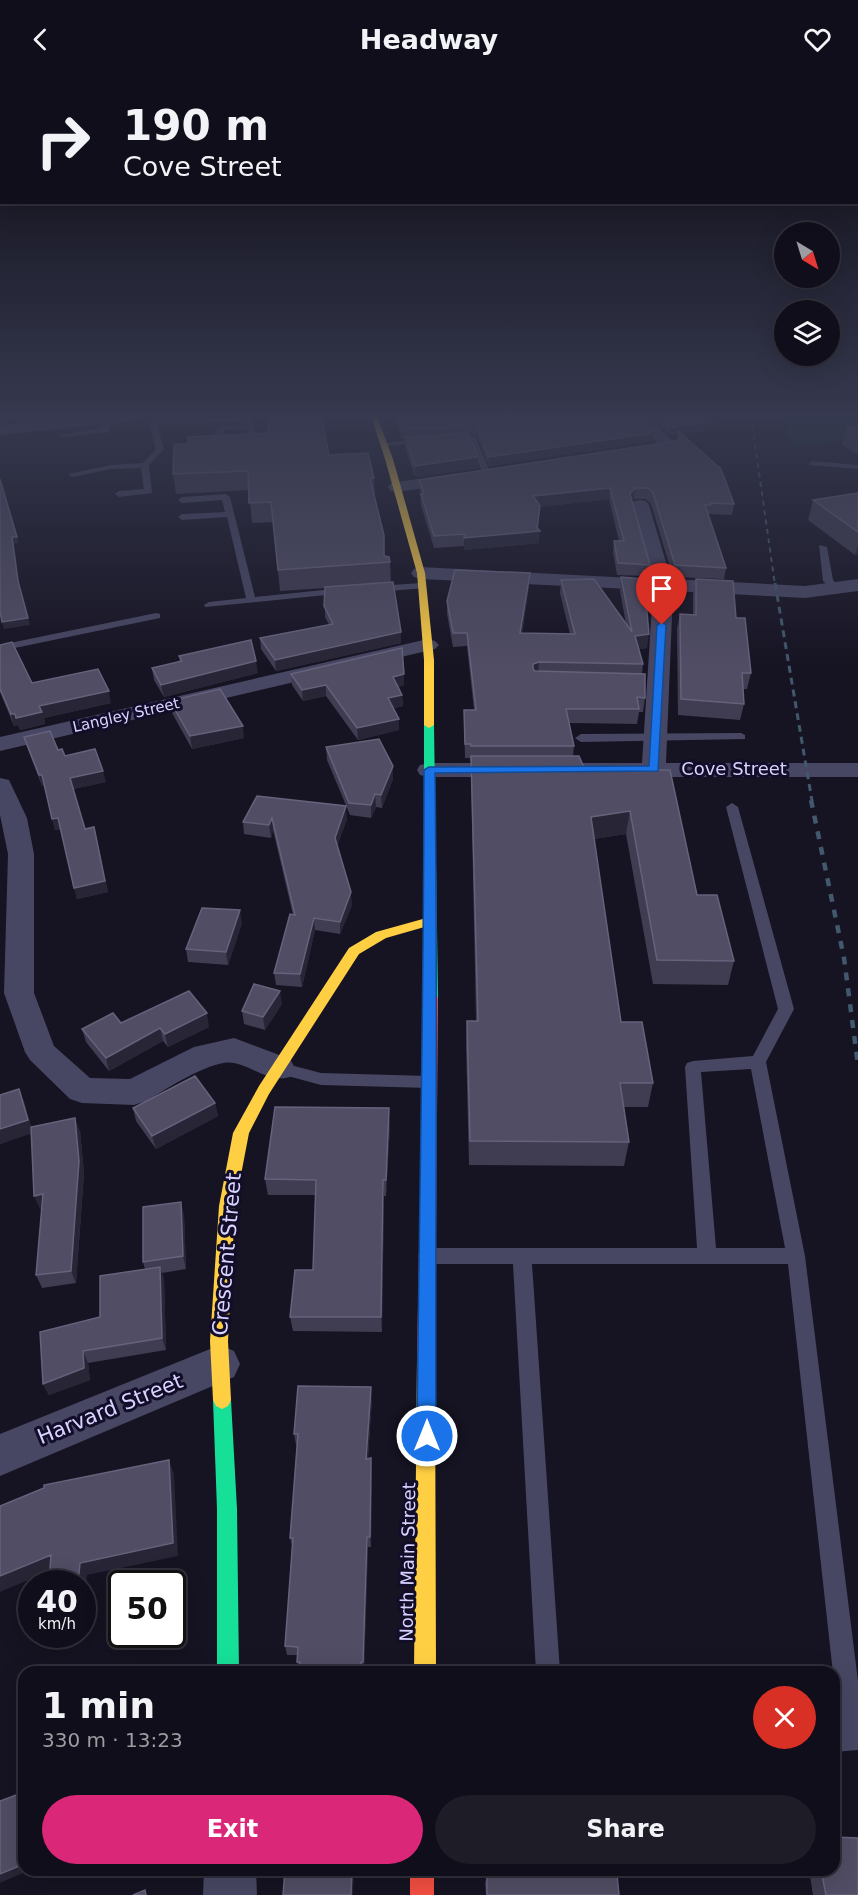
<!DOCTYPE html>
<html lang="en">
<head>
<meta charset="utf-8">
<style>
  body { margin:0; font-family:"DejaVu Sans",sans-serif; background:#1e1c27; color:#f1f3f6; height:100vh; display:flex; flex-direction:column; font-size:22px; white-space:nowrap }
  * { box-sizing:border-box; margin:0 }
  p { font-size:20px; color:#9c9ca2 }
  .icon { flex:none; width:33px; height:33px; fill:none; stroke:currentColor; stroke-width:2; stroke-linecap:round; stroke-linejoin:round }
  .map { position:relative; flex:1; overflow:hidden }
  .sheet { position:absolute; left:18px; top:1588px; width:822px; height:210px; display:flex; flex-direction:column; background:#100e1a; border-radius:18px; box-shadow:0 6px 24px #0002,0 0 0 2px #302e39 }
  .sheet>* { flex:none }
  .top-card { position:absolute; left:0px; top:0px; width:858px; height:126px; box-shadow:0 6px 24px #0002,0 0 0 2px #302e39; background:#100e1a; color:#f1f3f6; overflow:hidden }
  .needle { width:39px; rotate:142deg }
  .buttons { position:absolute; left:774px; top:144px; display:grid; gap:12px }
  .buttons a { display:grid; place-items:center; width:66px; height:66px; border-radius:50%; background:#100e1a; box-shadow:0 6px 24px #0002,0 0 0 2px #302e39; font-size:30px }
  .speed { position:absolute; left:18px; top:1492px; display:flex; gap:12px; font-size:30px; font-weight:700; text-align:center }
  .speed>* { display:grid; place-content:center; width:78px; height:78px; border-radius:50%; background:#100e1a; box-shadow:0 6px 24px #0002,0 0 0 2px #302e39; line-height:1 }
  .speed small { font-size:15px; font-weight:400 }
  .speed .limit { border:3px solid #111; border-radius:9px; background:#fff; color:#111 }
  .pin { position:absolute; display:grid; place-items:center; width:51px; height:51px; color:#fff; margin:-62px -26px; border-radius:50% 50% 50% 0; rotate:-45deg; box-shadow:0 0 6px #0007 }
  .pin .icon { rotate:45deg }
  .me { position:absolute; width:66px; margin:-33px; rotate:0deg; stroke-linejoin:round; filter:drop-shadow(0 0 4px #0008) }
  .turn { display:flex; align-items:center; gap:21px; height:126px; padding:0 24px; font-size:27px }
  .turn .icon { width:78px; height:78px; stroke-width:2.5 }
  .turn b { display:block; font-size:42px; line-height:51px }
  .round { display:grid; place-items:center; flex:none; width:63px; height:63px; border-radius:32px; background:#1e1c27 }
  .head { display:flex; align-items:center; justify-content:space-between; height:102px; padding:0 24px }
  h1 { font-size:36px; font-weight:600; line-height:45px }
  .cta { display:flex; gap:12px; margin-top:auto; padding:12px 24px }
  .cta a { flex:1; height:69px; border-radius:36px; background:#db2777; color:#fff; font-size:24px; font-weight:600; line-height:69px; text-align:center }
  .cta a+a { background:#1e1c27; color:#f1f3f6 }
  header { display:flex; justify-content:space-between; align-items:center; height:78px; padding:0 24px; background:#100e1a; font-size:27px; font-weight:600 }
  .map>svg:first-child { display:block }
  .green { fill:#102f30 }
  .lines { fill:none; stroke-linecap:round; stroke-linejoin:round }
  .lane { fill:#484763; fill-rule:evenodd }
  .street { fill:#484763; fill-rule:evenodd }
  .fast { fill:#16e098; fill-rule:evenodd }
  .slow { fill:#ffcf43; fill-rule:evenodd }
  .jam { fill:#f24e42; fill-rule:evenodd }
  .rail-far2 { stroke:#42586c; stroke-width:2; stroke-dasharray:5 4.5; stroke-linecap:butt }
  .rail-far1 { stroke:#42586c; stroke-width:3; stroke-dasharray:7 5; stroke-linecap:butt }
  .rail { stroke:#42586c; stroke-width:4.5; stroke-dasharray:8 8; stroke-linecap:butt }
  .wall { fill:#403c51 }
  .shaded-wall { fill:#282536 }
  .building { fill:#504d64; stroke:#66627c; stroke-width:1.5 }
  .route { fill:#1a73e8; stroke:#114b97; stroke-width:1.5 }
  .labels { text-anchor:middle; stroke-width:6; stroke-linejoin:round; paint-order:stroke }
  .far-street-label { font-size:15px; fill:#d9d4ff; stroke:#120d28 }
  .street-label { font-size:18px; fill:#d9d4ff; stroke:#120d28 }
  .near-street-label { font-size:21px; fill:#d9d4ff; stroke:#120d28 }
</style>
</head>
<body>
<header><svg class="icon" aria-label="back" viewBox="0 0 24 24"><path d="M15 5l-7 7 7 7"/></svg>Headway<svg class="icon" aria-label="heart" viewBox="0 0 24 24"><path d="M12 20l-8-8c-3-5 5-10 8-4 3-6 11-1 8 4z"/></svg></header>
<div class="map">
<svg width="858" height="1817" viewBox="0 0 858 1817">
  <rect width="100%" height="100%" fill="#161322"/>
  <!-- green -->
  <path class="green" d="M783,338H858V359L792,370Z"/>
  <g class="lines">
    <!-- lane -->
    <path class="lane" d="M107,338L114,340L108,354L64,359L60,357L102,350Z
      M252,339L258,371L254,373L247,371L250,369L247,351L224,352L217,371L218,375L208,373L218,348L246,347V343L157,347L164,371L149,387L152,415L119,419L115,416L119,413L144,411L141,390L111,391L72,399L68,396L111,387L143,385L156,371L149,343Z
      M475,358L491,396L490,398L483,396L469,363H451L447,361L451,359Z
      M424,360L428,362L427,364L384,368L380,366Z
      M813,383L858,387V391L810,387L809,385Z
      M226,416L230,419L255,519L343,510L346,511V515L205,529L204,527L209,524L246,520L227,439L182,442L178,439L182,436L225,434L222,422L182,425L178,422L182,419Z
      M819,467L827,469L833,502L840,509V513H834L823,503Z
      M422,505L425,506V510L376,514L371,511L376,508Z
      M156,535L160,536V540L0,573V567Z
      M741,655L745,657V661L581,664L575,660L581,656Z
      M732,725L738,729L794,931L766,984L805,1178L858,1603V1672L834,1674V1650H839L788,1186H532L560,1594H536L513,1186H427L420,1184L418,1178L420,1172L427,1170H697L685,989L687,985L693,983L753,978L778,931L726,729ZM751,991L785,1170H716L701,994Z
      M279,984L321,995L429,998L435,1000L437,1004L435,1008L429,1010L321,1007L273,994L271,990L273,986Z"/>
    <!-- street -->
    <path class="street" d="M88,338H138L130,343L0,357V347Z
      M631,338H648L675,365L677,368L675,371H663Z
      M459,395L465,396L467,400L465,404L397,414L391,413L388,409L391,405L397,404Z
      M640,422L646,423L649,427L671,501L805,508L858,501V513L805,520L673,513L666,685H858V699H429L420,697L417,692L420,687L429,685H642L653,512L421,501L414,499L411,495L414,491L421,489L651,501L631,427L634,423Z
      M428,561L435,563L439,567L435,571L0,673V659Z
      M0,700L9,702L27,740L34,776V915L54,968L90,1000L130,1001L194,969L234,960L290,981L295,990L290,999C269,1005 254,989 234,985C213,980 165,1012 146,1023L134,1027L82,1025L70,1021L30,982L25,974L4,915L8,776L0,737Z
      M220,1267L234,1273L240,1286L234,1299L0,1398V1356Z
      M204,1792H256L257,1817H203Z"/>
    <!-- fast -->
    <path class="fast" d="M429,644L434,647L438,919L431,924L424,919V647Z
      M222,1313L228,1316L231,1322L237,1431L239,1594H217V1431L213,1322L216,1316Z"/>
    <!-- slow -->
    <path class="slow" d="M371,338H377L393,381L425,495L434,582V647L429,650L424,647V582L417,495L385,381Z
      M430,839L436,843L435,846L386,860L359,876L269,1016L249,1055L235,1128L228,1263L231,1322L228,1328L222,1331L216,1328L213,1322L210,1263L219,1128L233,1055L259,1008L349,870L376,854Z
      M426,1272L432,1274L435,1280L436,1594H414L417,1280L420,1274Z"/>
    <!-- jam -->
    <path class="jam" d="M431,914L438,919L435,1280L432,1286L426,1288L420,1286L417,1280L424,919Z
      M410,1792H434V1817H410Z"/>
    <!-- rail-far2 -->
    <path class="rail-far2" d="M751,338L775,507"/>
    <!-- rail-far1 -->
    <path class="rail-far1" d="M775,505L812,723"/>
    <!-- rail -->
    <path class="rail" d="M811,722L844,880L858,987"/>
  </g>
  <!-- wall -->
  <path class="wall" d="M395,338H637L653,355L652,363L489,388L476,356L468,357L478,379V390L415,399L405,369V360L402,361Z
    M651,338H703L710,352L681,356L734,426L732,437L709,436V438L726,490L724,501L673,499L651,426L646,421H634L632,423L650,487L648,498L617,497L613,474L614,463H619L609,421L540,429L538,451L539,465L464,472V468L434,470L421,427L419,402L677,362L678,356L670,357Z
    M858,348V377L842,367L847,349Z
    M188,366L329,377L374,400L375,420L385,478L390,484L391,505L401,565L276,593L261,571L260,560L329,547L325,539V510L280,513L273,444L252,445L249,412L176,416L173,396Z
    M858,415V477H855L808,442L813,422Z
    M621,499L647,570L639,571L643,586L642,596L645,620L643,634H639L637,646L569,645L574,668L573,678L585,692H670L697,817L734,883L728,907L653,906L626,756L594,761L621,944L653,1005L648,1029H624L629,1064L624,1088L469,1087L466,967L467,943H476L471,701V683H470V680H465L464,647V632H474L467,568L453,569L447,536V523L529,508L522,555L570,556L560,515L561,502L626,546L620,513Z
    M696,501L736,540L751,595L747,611H743L744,626L740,642L678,637L677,551L680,536L693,537V516Z
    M0,567L32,605L111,625L44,640L45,646L20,652L18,647L14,648L0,614Z
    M179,578L258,595L164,619L154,602L152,590L180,584Z
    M291,596H404V607L398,609L402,617L403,628L393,630L399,641V652L358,662L326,618L303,623L292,607Z
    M170,623L244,660L192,671L172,635Z
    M24,659L58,672L65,678L106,704L73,711L85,751L96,760L108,814L77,821L61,751L55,752L44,707L42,708L27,669Z
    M326,669L393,701L382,730L376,729L371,740L350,737L327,682Z
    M347,741L337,768L352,827L340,856L315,852L302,909L276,907L274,895L293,837L273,752L271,760L244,756L243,744Z
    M242,845L228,887L188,884L186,871Z
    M282,926L265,952L244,946L242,933Z
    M121,945L209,949L168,969L163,963L109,993L86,964L82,951Z
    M19,1011L24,1024L31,1049L80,1053L84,1095L76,1205L42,1210L36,1197L42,1130L40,1131L31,1055L0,1066V1017Z
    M215,1025L218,1038L156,1071L136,1043L133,1030Z
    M390,1046L386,1118H384L382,1254L293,1253L290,1239L313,1192L316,1117H268L265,1101Z
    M184,1137L186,1191L162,1195L164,1201L166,1272L88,1285L90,1302L49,1317L43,1306L100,1239L145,1191L143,1184Z
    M372,1320L368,1381L372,1391L371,1469H368L364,1593H299L297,1584V1577H287L285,1568L292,1468L290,1460L297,1367H296L294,1356Z
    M809,1792H834L858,1817H813Z
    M487,1798L619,1817H486L485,1805Z"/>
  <!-- shaded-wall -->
  <path class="shaded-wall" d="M0,338H66L0,345Z
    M711,344L710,352L679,356L678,353V356L670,357L671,349Z
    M653,355L652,363L489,388V379Z
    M478,379V390L415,399V388Z
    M610,410L609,421L540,429L537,453H540L539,465L464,472V460L533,418Z
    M635,410L634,421L629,428L630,416Z
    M12,459H17L19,465L14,466L20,510L30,547L4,551L2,544L18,503Z
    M858,467V477H855Z
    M530,495L529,508L519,569L520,555Z
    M401,554V565L276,593L275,582Z
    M649,556L647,570L633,572L635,558Z
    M256,583L258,595L164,619L161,607Z
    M539,584L538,598L532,600L533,586Z
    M404,596V607L393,610V599Z
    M326,607V618L303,623L302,612Z
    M109,613L111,625L44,640L45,646L20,652L16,640L39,628Z
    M402,617L403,628L388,632V620Z
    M11,636H15L18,647L14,648Z
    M399,641V652L358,662L357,650Z
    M243,648L244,660L192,671L190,658Z
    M393,688V701L382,730L381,717Z
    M103,693L106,704L73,711L70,700Z
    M39,697H42L45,707L42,708Z
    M375,716L376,729L371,740V727Z
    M346,728L347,741L336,772L335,760Z
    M630,733L626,756L588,762L591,739Z
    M58,740L61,750L55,752L52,741Z
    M272,740L273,752L271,760L269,747Z
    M96,760L108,814L77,821L74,810Z
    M351,814L352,827L340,856V844Z
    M240,832L242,845L228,887L226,874Z
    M314,840L315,852L302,909L300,896Z
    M280,913L282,926L265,952L263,939Z
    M207,935L209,949L168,969L165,956Z
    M160,950L163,963L109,993L106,980Z
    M19,1011L24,1024L33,1055L0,1066V1051Z
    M215,1025L218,1038L156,1071L152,1058Z
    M389,1030L390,1046L386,1118V1102Z
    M75,1040L80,1053L84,1095L76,1205L71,1193Z
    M383,1102L384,1118L382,1254L381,1239Z
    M43,1116L48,1129L40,1131L34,1118Z
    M181,1124L184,1137L186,1191L183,1178Z
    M160,1189L164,1201L166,1272L162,1260Z
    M83,1273L88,1285L90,1302L49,1317L43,1306Z
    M371,1309L372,1320L367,1391L366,1381Z
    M371,1380L372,1391L371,1469L370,1459Z
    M169,1382L174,1396L178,1478L87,1497L83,1542L82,1506H78L80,1485Z
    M367,1459L368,1469L364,1593L363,1584Z
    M51,1477L59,1489L0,1514V1498Z
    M24,1786V1792H30L0,1805V1796Z
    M352,1792H354L353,1817H351Z"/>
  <!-- building -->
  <path class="building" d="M267,338H321L329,377L368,375L374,400L370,401L384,457V478L389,479L390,484L278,492L271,424L249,425L248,393L173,396L174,366H188V359L269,355Z
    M397,338H637L653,355L489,379L476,348L402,352Z
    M660,338H703L711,344L671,349Z
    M858,348V357L847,349Z
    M678,353L721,391L734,426L710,425L711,427H705L726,490L675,487L653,415L648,410H635L630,416L650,487L618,485L614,463H624L610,410L533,418L540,428L537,450L540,453L464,460L465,456L434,458L421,416H424L419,402L677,363L680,359Z
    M468,355L478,379L415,388L405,359Z
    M0,401L17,459H12L18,503L28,540L2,544L0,534Z
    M858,415V454L813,422Z
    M455,492L530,495L520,555L575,556L561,502L594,501L632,554L621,499L644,501L649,556L635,558L643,586L539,584L533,586V591L535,593L645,596V620L637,619L639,631H566L574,668H471V666H465L464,632H476L467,555H453L447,523Z
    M696,501L733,503L736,540H745L751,595H742L744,626L681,621L680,536L696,537Z
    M393,504L401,554L275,582L260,560L333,546L324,528L325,509Z
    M251,562L256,583L161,607L152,590L182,583L179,578Z
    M12,564L32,605L98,591L109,613L39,628L42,634L16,640L15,636H11L0,611V567Z
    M402,570L404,596L393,599L402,617L388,620L399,641L357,650L326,607L302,612L291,596Z
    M220,611L243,648L190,658L170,623Z
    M50,653L58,672L62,671L65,678L95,671L103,693L70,700L85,751L94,749L105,803L74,810L58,740L52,741L42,697H39L24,659Z
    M379,661L393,688L381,717L375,716L371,727L349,725L326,669Z
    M471,678H579L585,692H670L697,817H717L734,883L657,882L630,733L591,739L621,944H642L653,1005H620L629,1064L470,1063L467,943H478Z
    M257,718L346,728L335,760L351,814L340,844L314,840L300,896L274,895L290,836L295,837L272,740L269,747L243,744Z
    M202,830L240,832L226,874L186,871Z
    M254,906L280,913L263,939L242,933Z
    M189,913L207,935L165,956L160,950L106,980L82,951L113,935L121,945Z
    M195,998L215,1025L152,1058L133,1030Z
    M19,1011L28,1042L0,1051V1017Z
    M275,1029L389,1030L386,1102H383L381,1239H290L295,1192H313L316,1102L265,1101Z
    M75,1040L79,1083L71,1193L36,1197L43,1116L34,1118L31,1049Z
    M181,1124L183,1178L143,1184V1129Z
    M160,1189L162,1260L83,1273L84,1290L43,1306L40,1254L100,1239V1198Z
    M298,1308L371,1309L366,1381L371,1380L370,1459H367L363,1584H361L360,1594H299L300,1584H297L298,1569L285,1568L293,1460H290L298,1356H294Z
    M169,1382L173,1465L80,1485L78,1506H49L51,1477L0,1498V1428L44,1410V1407Z
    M24,1714V1786L0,1796V1723Z
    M834,1759L858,1760V1817H826L821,1792H834Z
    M285,1792H352L351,1817H283Z
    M617,1797L619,1817H487V1798Z
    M145,1812L146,1817H133Z"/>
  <!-- sky -->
  <linearGradient id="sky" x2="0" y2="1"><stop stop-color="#0c0a13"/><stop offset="0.57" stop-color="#36394f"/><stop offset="1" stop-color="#36394f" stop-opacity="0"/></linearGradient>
  <rect width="858" height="592" fill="url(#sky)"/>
  <!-- route -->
  <path class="route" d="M662,544L666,547L658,693L435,695C438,916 435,1137 436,1358L434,1365L427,1368L420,1365L417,1358C419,1136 424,914 424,692L429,689L649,688L657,547Z"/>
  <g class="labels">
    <!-- far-street labels -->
    <g class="far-street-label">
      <text transform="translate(126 637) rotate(-13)" y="5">Langley Street</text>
    </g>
    <!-- street labels -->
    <g class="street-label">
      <text x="734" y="697">Cove Street</text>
      <text transform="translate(408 1484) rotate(-89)" y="6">North Main Street</text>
    </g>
    <!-- near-street labels -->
    <g class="near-street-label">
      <text transform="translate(227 1176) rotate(-85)" y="7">Crescent Street</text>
      <text transform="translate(110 1331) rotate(-22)" y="7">Harvard Street</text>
    </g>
  </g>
</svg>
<div class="buttons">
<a><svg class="needle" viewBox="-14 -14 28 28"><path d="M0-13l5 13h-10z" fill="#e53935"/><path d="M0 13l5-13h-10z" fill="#9c9ca2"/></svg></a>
<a><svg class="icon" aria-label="layers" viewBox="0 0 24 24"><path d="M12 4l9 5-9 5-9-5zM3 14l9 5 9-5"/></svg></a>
</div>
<div class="speed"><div>40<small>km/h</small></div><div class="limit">50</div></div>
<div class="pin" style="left:662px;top:547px;background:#d93025"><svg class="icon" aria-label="arrive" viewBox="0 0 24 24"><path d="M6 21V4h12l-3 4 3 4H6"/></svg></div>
<svg class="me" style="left:427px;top:1358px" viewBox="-20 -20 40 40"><circle r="17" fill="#1a73e8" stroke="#fff" stroke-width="3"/><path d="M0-11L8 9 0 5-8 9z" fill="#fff"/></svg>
<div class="top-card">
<div class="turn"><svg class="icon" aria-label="right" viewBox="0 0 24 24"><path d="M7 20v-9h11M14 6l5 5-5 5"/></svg><div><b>190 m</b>Cove Street</div></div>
</div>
<section class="sheet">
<div class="head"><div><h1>1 min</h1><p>330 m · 13:23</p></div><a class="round" style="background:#d93025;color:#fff"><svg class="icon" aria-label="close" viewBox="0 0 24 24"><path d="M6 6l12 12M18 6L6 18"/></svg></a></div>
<div class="cta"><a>Exit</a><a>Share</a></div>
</section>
</div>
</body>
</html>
